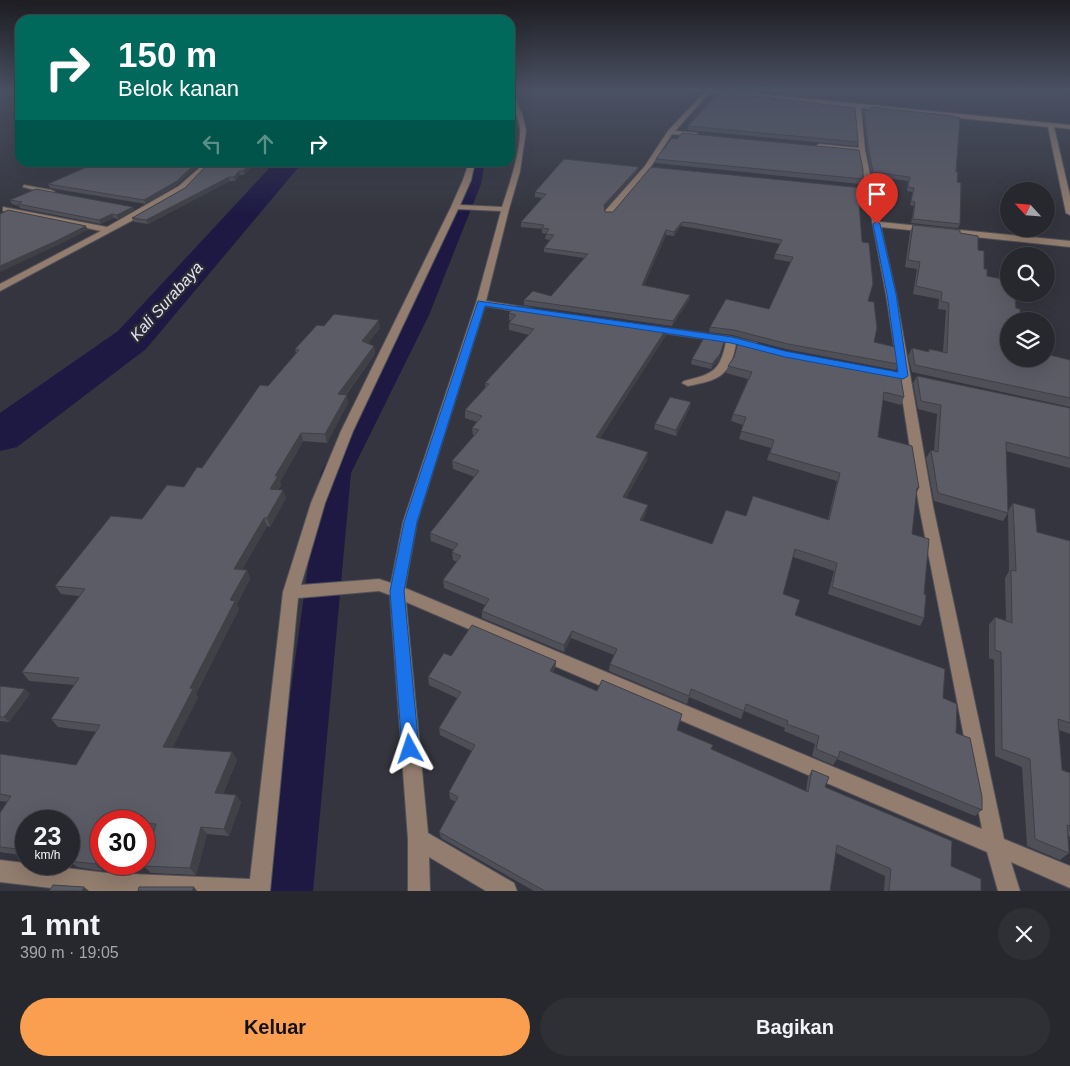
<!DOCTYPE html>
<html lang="id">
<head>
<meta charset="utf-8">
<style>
  body { margin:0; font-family:Arial,sans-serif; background:#2f3036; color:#f1f3f6; height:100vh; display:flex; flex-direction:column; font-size:19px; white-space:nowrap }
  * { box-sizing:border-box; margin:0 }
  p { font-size:16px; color:#a4a6aa }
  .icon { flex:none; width:28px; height:28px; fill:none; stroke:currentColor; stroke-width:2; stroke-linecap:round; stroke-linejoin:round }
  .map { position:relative; height:891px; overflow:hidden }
  .side { display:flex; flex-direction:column; background:#27282e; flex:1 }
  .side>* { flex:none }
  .top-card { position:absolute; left:15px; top:15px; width:500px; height:152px; border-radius:15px; box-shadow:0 5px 20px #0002,0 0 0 1px #43444a; background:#00695c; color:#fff; overflow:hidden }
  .needle { width:32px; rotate:296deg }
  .tools { position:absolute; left:1000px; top:182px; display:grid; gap:10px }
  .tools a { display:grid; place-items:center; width:55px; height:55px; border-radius:50%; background:#27282e; box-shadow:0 5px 20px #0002,0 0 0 1px #43444a; font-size:25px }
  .speed { position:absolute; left:15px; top:810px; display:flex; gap:10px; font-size:25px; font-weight:700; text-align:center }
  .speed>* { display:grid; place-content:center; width:65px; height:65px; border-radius:50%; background:#27282e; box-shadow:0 5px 20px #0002,0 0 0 1px #43444a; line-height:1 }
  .speed small { font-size:12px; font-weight:400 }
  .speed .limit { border:8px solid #d22; background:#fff; color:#111 }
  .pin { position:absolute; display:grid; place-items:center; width:42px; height:42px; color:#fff; margin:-51px -21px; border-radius:50% 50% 50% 0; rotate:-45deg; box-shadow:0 0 5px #0007 }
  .pin .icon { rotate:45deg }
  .me { position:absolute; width:55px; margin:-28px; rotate:355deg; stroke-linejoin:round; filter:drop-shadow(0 0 4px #0008) }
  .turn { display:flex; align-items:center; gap:18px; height:105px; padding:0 20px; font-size:22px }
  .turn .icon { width:65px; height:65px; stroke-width:2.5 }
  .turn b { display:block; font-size:35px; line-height:42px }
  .lanes { display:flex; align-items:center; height:48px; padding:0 20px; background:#0003; justify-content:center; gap:25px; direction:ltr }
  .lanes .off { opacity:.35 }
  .round { display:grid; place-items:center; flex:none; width:52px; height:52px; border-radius:26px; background:#2f3036 }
  .overview { display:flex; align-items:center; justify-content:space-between; height:85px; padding:0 20px }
  h1 { font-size:30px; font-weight:700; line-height:38px }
  .cta { display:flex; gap:10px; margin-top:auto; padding:10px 20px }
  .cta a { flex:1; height:58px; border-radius:30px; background:#fa9f4f; color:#111; font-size:20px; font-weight:700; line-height:58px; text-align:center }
  .cta a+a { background:#2f3036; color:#f1f3f6 }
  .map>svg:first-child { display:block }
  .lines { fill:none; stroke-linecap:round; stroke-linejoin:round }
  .canal { fill:#1d1943; fill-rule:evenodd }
  .river { fill:#1d1943; fill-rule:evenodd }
  .minor-casing { stroke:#51515a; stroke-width:2 }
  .minor { fill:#927d6e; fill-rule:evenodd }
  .wall { fill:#4f4f58 }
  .shaded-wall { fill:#404047 }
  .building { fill:#5c5c66; stroke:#404047 }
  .route { fill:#1a73e8; stroke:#114b97 }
  .labels { text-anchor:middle; stroke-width:4.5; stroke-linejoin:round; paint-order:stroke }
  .far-water-label { font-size:16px; font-style:italic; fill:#e1e2f2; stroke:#2a2b33 }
</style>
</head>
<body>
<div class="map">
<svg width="1070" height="891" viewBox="0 0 1070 891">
  <rect width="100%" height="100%" fill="#34353e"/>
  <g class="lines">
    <!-- canal -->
    <path class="canal" d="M469,162H485L481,184L429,315L351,473L313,891H263L321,473L407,315L465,184Z"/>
    <!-- river -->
    <path class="river" d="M275,162H303L146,349L17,447L0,451V413L118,331Z"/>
    <!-- minor casing -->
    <g class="minor-casing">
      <path id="minor" d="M680,89H708L1070,125V129L1054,127L1070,196V215L1066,213L1048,127L861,108L865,150L880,222L1070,241V247L881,227L896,294L933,506L1004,839L1070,866V888L1011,862L1020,891H998L987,852L406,602L428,833L514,883L517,891H486L429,857L430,891H408V839L390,595L379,591L298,598L270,891H77L0,882V860L107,873L250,879L283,592L311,503L341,431L451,207L463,180L469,162H475L471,180L460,205L502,207C509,186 521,151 520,129C519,116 510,105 510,91L513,93L522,114L526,130L520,171L509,209L486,301L531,308L536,311L531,314L485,306L417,522L405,588L982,829L919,506L886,294L859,152L816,146L819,144L859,148L855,108L709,93L675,131L697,133L699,136L672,134L650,168L611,215H605V211L645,166L668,131L704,93ZM458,209L501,211L476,303L403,522L391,583L379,579L301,585L325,503L353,431Z
        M206,162H213L185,190L150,211L0,291V284L101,231L6,211H3V207L107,227L179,186Z
        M24,185L51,190L55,192L51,194L23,187Z
        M652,326L732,337L757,343L758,345L753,348L736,344C730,377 718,380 688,386L682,383L684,381C712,374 720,372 726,342L648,331V327Z"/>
    </g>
    <!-- minor -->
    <use href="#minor" class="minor"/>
  </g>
  <!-- wall -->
  <path class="wall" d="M0,89H20V95L0,92Z
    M864,110L956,172L960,224L958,228L911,223L914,206L910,205L913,192L907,191L908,181L872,176L867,150L863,113Z
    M688,126L858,142L857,146L688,130Z
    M656,159L863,179L861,184L655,163Z
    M210,162H255L244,175H240L235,181H230L148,224L134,222L132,218L185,188Z
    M651,167L864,191L862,195H858L868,301L874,342L898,364L896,370L786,349L732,335L709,332L710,327L769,309L791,262L774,259L775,254L780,244L693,228L681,226L674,236L666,235L644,285L690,295L689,300L672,326L524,305V300L551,296L584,258L544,252V248L550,240L545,239L546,234L542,233V229L521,227V222L542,198L535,197V192L638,171L605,209V212H613Z
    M48,184H178L146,204L50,188Z
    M10,200L134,211L118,219L114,218L101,224L20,208L19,206L12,204Z
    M913,225L960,233L978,250L984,269L987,276L1009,359L1070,360V407L912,372L908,356L912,348L928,352L929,349L943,352L946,310L938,309L939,299L913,294L917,269L905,267L910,232Z
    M509,313L666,335L600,438L647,460L626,498L646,513L642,521L712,544L746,516L828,519L837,481L767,460L771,448L739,439L743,425L731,421L733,414L748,379L726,373L728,366L734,357L904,397L901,405L883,400L878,437L919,488L916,494L912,534L924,594V618L920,626L828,594L834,571L793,557L783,594L795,615L943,698L982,810L975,816L837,759L833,765L812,756L815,744L784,731L785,728L744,711L741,719L689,697L687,704L609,671L610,664L614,655L571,638L564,652L482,618V611L485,605L444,588L443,580L457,562L453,560L452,552L454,550L431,541L430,533L475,477L453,469L452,461L474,436L473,435L472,428L477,422L465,418V410L485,388V383L529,335L509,330V323L511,321L509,320Z
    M324,326L380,328L368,343L374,346L375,354L346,395L348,403L327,443L303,441L280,482L281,485L278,490L286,498L270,527L267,526L242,570H247L250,579L237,604L239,609L196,694L198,697L172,748L232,752L237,760L223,794L236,795L241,802L229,836L207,834L196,875L151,873L144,866L154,831L144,830V821H101L102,871L77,867L69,861V821H26V856L0,852V813L8,802L0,801V754L76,765L96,732L58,727L51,719L74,685L29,681L22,672L79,596L61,594L55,586L184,487L202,468L268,386L296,353L295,349Z
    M725,339L719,359L711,369L691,364L692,359Z
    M917,376L1070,408V468L1006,451L1008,513L1003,521L934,501L926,458L931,450L934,451L937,414L918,409L913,383Z
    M690,407L676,436L654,429L655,424Z
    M1013,503L1037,532L1070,541V734L1059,730L1062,770L1070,773V837L1068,836L1069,853L1060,860L1027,846L1022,767L995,756L994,660L989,658V625L995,617L1006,620L1005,578L1009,571L1008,511Z
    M451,656L556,661L555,668L553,673L597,691L682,714L677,730L711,749L806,791L808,777L812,770L825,787L951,866L981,891H884L885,876L836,853L830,891H534L441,838L439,832L456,802L450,799L449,792L472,751L440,735L439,728L457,698L429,685L428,677Z
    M0,686L30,694L9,722L0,721Z"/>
  <!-- shaded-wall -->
  <path class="shaded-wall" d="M197,162H203L178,184L146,204L144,200Z
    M251,162H255L244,175L243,171Z
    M639,167L638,171L604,210V205Z
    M239,171L240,175L235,181L234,177Z
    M229,177L230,181L148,224L146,220Z
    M133,207L134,211L118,219L117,215Z
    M112,214L114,218L101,224L99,220Z
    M682,222L681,226L674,236V232Z
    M86,226L88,230L56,246L0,272V266Z
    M666,230V235L642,290V285Z
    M690,295L689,300L672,326L673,321Z
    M379,320L380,328L364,349L362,341Z
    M667,328L666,335L596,444V437Z
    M725,339L719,359L711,369L712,364Z
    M374,346L375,354L340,402L338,394Z
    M347,395L348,403L327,443L325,434Z
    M691,402L690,407L676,436V430Z
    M301,433L303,441L280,482L281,485L273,497L270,489L275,476Z
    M648,452L647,460L622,505L623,497Z
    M283,490L286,498L270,527L267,518Z
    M648,505L646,513L639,527L640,520Z
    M264,518L267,526L238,577L234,569Z
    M247,570L250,579L237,604L239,609L196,694L198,697L169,755L163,747L230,600Z
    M572,631L571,638L564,652V645Z
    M556,661L555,668L550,679V671Z
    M25,689L30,694L9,722L4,717Z
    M232,752L237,760L220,801L215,793Z
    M236,795L241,802L229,836L224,829Z
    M201,827L207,834L196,875L190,868Z
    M101,851V864H105L102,871L95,864Z
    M84,887L89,891H82Z
    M194,887L197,891H192Z"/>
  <!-- building -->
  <path class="building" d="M0,89H20V92Z
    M719,92L855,108L858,142L688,126Z
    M871,107L953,116V117L960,118L956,172H958L957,182L961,183L960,224L913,219L915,202L911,201L914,188L908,187L910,177L873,172L868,146L864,110L870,111Z
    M682,133L859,150L863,170V179L656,159L672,138L677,139Z
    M564,159L639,167L604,205L605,212H613L651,167L863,188L864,191L858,190L862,242L869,243L873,284L868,301L874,302L877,328L874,342L895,347L898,364L788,344L734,330L710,327L726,299L769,309L793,257L775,254L782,240L693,223L682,222L674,232L666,230L642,285L690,295L673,321L524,300L533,291L551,296L588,254L544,248L554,235L546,234L549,229L542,228L544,225L521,222L546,194L535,192Z
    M98,162H197L177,181L144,200L48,184Z
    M210,162H251L243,171H239L234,177H229L146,220L132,218L185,188Z
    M36,189L133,207L117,215L112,214L99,220L18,204L22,202L10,200Z
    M8,210L86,226L54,242L0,266V214Z
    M913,225L960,230V233L978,236V250L984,251V269H987V276L1008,280L1009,294H1010V295L1015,297L1016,308L1020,309V321H1009V359H1046V354L1070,360V398L915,365L912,348L929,352V349L947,353L949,303L941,301L942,292L916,286L920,262L908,260Z
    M516,306L667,328L596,437L648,452L623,497L648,505L640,520L712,544L726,510L746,516L753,496L829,520L840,473L770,453L774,440L741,431L746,417L733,414L752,372L728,366L734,357L739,339L786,352L900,373L904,397L884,392L878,437L912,446L919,488H917L912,534L929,539L924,594L926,595L924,618L832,587L837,563L795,549L783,594L800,600L795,615L945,669L943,698L957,704L956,733L970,738L982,797V810L840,751L838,758L816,749L819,736L787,724L788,721L746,704L744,711L691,689L689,696L610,664L617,649L572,631L564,645L482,611L489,599L443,580L461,556L452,552L458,544L430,533L479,471L452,461L479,430L472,428L482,416L465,410L489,384L485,383L534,329L509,323L516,315L509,313Z
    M334,314L379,320L362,341L374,346L338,394L347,395L325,434L301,433L275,476H278L270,489L283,490L267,518H264L234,569L247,570L230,600L235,601L190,688L193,689L163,747L232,752L215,793L236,795L224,829L201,827L190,868L144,866L156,824L144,823V821H101V851L95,864L69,861L72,855H69V821H26V850L0,847V813L11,796L0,794V754L76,765L100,725L51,719L79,678L22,672L85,589L55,586L111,516L142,519L167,485L184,487L197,467L202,468L260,385L268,386L299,350L295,349L317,325L324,326Z
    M705,336L725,339L720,354L712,364L692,359Z
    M917,376L1070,408V458L1006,442L1008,513L938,493L931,450L938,452L941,405L921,401Z
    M670,397L691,402L676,430L655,424Z
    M1013,503L1035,509L1037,532L1070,541V723L1058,719L1062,770L1070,773V826L1067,825L1069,853L1035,839L1030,759L1002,749L1001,652L995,650V617L1012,623L1011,570L1016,571Z
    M472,625L556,661L550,671L597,691L602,680L682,714L677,730L713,745L711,749L808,792L812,770L829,777L825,787L952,841L951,866L981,879V891H889L891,869L837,845L830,891H545L439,832L458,797L449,792L475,745L439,728L461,692L428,677L444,653L451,656Z
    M0,686L25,689L4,717H0Z
    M53,885L84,887L82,891H49Z
    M139,887H194L192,891H138Z"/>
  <!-- sky -->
  <linearGradient id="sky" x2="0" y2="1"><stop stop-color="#1d1d22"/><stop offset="0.42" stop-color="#4a5163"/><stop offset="1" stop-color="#4a5163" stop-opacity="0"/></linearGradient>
  <rect width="1070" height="214" fill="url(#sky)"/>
  <!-- route -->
  <path class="route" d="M877,221L880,224L896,294L908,376L903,379L785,357L731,343L485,306L417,522L404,591L419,749L416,755L410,757L404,755L402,749L390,591L404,522L478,301L732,337L785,351L898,372L887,294L873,224Z"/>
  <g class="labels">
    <!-- far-water labels -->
    <g class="far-water-label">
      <text transform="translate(166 301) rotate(-48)" y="6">Kali Surabaya</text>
    </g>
  </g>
</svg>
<div class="tools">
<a><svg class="needle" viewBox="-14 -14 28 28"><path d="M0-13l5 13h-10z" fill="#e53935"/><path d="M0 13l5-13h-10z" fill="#a4a6aa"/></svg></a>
<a><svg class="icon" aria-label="search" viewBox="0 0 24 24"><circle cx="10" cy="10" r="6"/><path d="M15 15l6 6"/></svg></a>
<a><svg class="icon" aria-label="layers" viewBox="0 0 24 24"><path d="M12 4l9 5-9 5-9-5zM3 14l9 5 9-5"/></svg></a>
</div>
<div class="speed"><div>23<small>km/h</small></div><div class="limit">30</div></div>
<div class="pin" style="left:877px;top:224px;background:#d93025"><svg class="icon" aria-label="arrive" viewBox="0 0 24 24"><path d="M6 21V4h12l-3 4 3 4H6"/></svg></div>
<svg class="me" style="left:410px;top:749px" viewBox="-20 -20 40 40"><path d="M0-17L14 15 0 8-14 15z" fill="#1a73e8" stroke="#fff" stroke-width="4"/></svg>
<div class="top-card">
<div class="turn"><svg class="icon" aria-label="right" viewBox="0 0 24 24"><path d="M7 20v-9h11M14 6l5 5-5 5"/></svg><div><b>150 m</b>Belok kanan</div></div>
<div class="lanes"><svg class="icon off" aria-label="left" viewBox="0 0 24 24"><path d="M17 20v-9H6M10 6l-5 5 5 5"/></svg><svg class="icon off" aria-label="ahead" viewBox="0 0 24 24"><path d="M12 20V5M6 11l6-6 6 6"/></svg><svg class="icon" aria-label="right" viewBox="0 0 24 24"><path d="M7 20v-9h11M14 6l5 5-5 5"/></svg></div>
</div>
</div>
<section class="side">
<div class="overview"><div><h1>1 mnt</h1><p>390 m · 19:05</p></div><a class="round"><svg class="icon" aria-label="close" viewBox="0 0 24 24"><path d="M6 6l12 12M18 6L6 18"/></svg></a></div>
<div class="cta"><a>Keluar</a><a>Bagikan</a></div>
</section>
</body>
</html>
